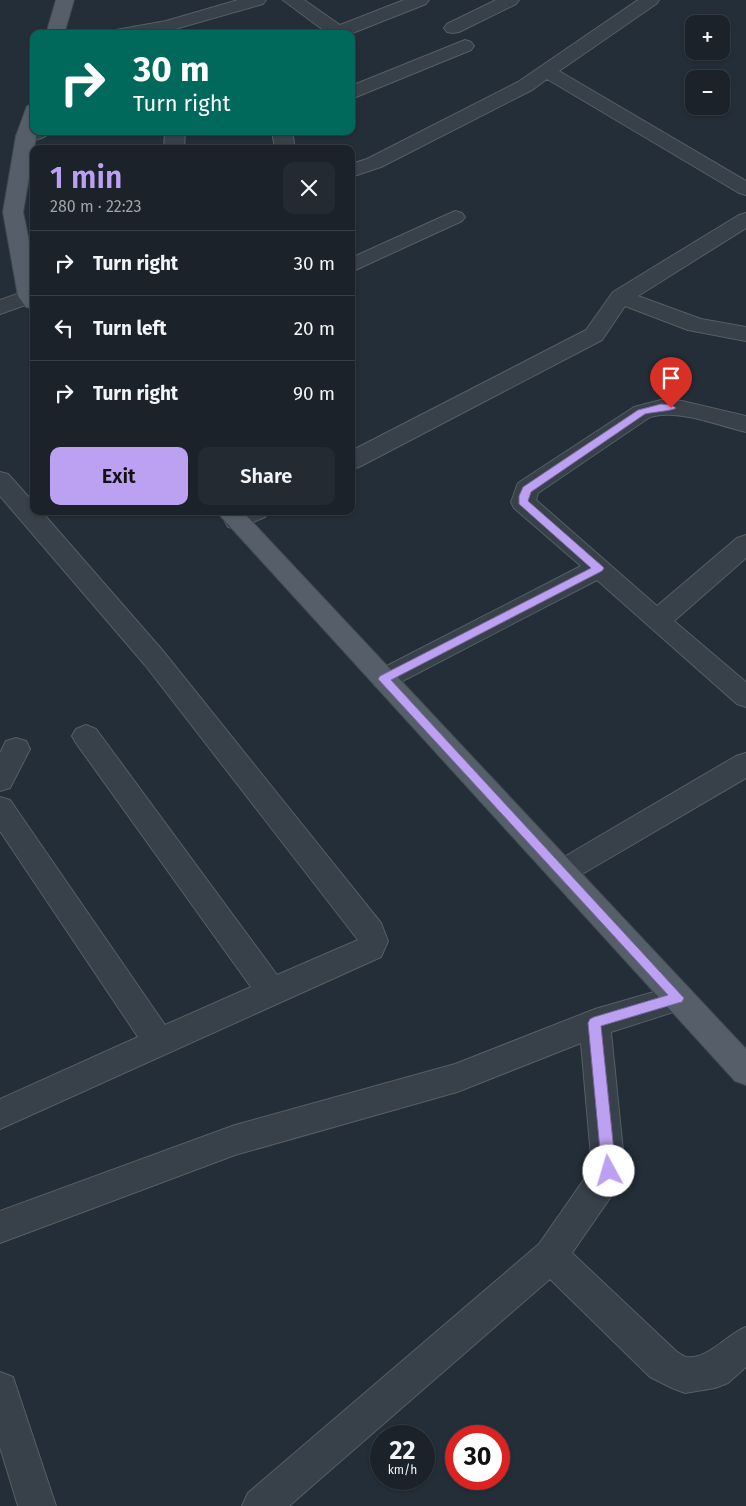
<!DOCTYPE html>
<html lang="en">
<head>
<meta charset="utf-8">
<style>
  body { margin:0; font-family:"Fira Sans",sans-serif; background:#242a32; color:#f1f3f6; height:100vh; display:flex; flex-direction:column; font-size:19px; white-space:nowrap }
  * { box-sizing:border-box; margin:0 }
  p { font-size:16px; color:#a0a4a8 }
  .icon { flex:none; width:28px; height:28px; fill:none; stroke:currentColor; stroke-width:2; stroke-linecap:round; stroke-linejoin:round }
  .map { position:relative; flex:1; overflow:hidden }
  .drawer { position:absolute; left:30px; top:145px; width:325px; height:370px; display:flex; flex-direction:column; background:#1b222a; border-radius:10px; box-shadow:0 1px 4px #0004,0 0 0 1px #393f47 }
  .drawer>* { flex:none }
  .guide { position:absolute; left:30px; top:30px; width:325px; height:105px; border-radius:10px; box-shadow:0 1px 4px #0004,0 0 0 1px #393f47; background:#00695c; color:#fff; overflow:hidden }
  .fabs { position:absolute; left:685px; top:15px; display:grid; gap:10px }
  .fabs a { display:grid; place-items:center; width:45px; height:45px; border-radius:10px; background:#1b222a; box-shadow:0 1px 4px #0004,0 0 0 1px #393f47; font-size:25px }
  .speed { position:absolute; left:370px; top:1425px; display:flex; gap:10px; font-size:25px; font-weight:700; text-align:center }
  .speed>* { display:grid; place-content:center; width:65px; height:65px; border-radius:50%; background:#1b222a; box-shadow:0 1px 4px #0004,0 0 0 1px #393f47; line-height:1 }
  .speed small { font-size:12px; font-weight:400 }
  .speed .limit { border:8px solid #d22; background:#fff; color:#111 }
  .pin { position:absolute; display:grid; place-items:center; width:42px; height:42px; color:#fff; margin:-51px -21px; border-radius:50% 50% 50% 0; rotate:-45deg; box-shadow:0 0 5px #0007 }
  .pin .icon { rotate:45deg }
  .me { position:absolute; width:55px; margin:-28px; rotate:354deg; stroke-linejoin:round; filter:drop-shadow(0 0 4px #0008) }
  .turn { display:flex; align-items:center; gap:18px; height:105px; padding:0 20px; font-size:22px }
  .turn .icon { width:65px; height:65px; stroke-width:2.5 }
  .turn b { display:block; font-size:35px; line-height:42px }
  .round { display:grid; place-items:center; flex:none; width:52px; height:52px; border-radius:10px; background:#242a32 }
  .head { display:flex; align-items:center; justify-content:space-between; height:85px; padding:0 20px }
  h1 { font-size:30px; font-weight:600; line-height:38px; color:#bca0f2 }
  .action { display:flex; gap:10px; margin-top:auto; padding:10px 20px }
  .action a { flex:1; height:58px; border-radius:10px; background:#bca0f2; color:#111; font-size:20px; font-weight:600; line-height:58px; text-align:center }
  .action a+a { background:#242a32; color:#f1f3f6 }
  ul { padding:0; list-style:none }
  li { display:flex; align-items:center; gap:15px; height:65px; padding:0 20px; border-top:1px solid #393f47 }
  li div { flex:1 }
  li b { display:block; font-size:19px }
  li em { font-style:normal }
  .map>svg:first-child { display:block }
  .lines { fill:none; stroke-linecap:round; stroke-linejoin:round }
  .minor-casing { stroke:#565e66; stroke-width:2 }
  .primary-casing { stroke:#414951; stroke-width:2 }
  .minor { fill:#384049; fill-rule:evenodd }
  .primary { fill:#565f69; fill-rule:evenodd }
  .route { fill:#bca0f2; stroke:#7a689d }
</style>
</head>
<body>
<div class="map">
<svg width="746" height="1506" viewBox="0 0 746 1506">
  <rect width="100%" height="100%" fill="#242e38"/>
  <g class="lines">
    <!-- minor casing -->
    <g class="minor-casing">
      <path id="minor" d="M238,0H266L263,4L168,31L155,34H113L116,30L166,21Z
        M283,0H304L340,25L404,0H429L426,4L350,34H324L326,32Z
        M496,0H519L516,4L459,32L453,33L447,32L444,28L447,24Z
        M638,0H659L656,4L559,71L746,181V195L739,193L547,79L532,90L381,167L351,177V164L367,159L518,82Z
        M465,40L471,42L474,46L471,50L351,99V86Z
        M34,127V131H51C45,140 28,142 19,140L16,136L19,132Z
        M165,131H185L184,149H164Z
        M272,131H292L295,149H275Z
        M455,211L462,213L465,217L462,221L351,272V258Z
        M746,213V228L638,296L701,319L746,327V341L688,330L625,306L602,340L359,467L351,469V451L586,330L613,292L739,215Z
        M34,288V302L0,314V300Z
        M661,400L682,401L746,416V432C716,425 680,409 650,417L538,493L536,500L657,606L737,538L746,535V558L674,621L746,682V707L737,704L597,580L393,686L384,689L375,686L371,679L375,672L581,566L514,508L511,502L518,483L634,407Z
        M0,472L8,474L34,503V511H41L163,651L381,923L388,941L381,957L0,1129V1099L138,1037L0,831V797L10,800L165,1025L251,987L76,743L72,736L76,729L86,725L96,729L277,975L358,940L145,665L0,496Z
        M236,511H268L265,517L237,529L228,527L225,521L228,515Z
        M16,738L26,741L30,749L10,788L0,791V753L6,741Z
        M746,753V778L572,880L562,884L552,880L547,872L552,864L736,756Z
        M678,985L689,989L693,998L689,1007L611,1032L625,1171L621,1182L572,1253L676,1351C679,1353 683,1356 686,1357C708,1360 727,1334 746,1327V1367L728,1383L715,1388L685,1393L672,1388L650,1377L550,1279L289,1506H242L248,1493L539,1244L592,1168L581,1043L457,1092L235,1155L0,1243V1211L235,1125L455,1064L595,1009Z
        M0,1372L13,1377L56,1506H18L0,1447Z"/>
    </g>
    <!-- primary casing -->
    <g class="primary-casing">
      <path id="primary" d="M56,0H74L64,34H46Z
        M34,104V131H37L23,212L34,265V309L26,307L18,296L3,212L16,136L27,106Z
        M216,511H242L746,1049V1085L735,1081Z"/>
    </g>
    <!-- minor -->
    <use href="#minor" class="minor"/>
    <!-- primary -->
    <use href="#primary" class="primary"/>
  </g>
  <!-- route -->
  <path class="route" d="M661,404L671,405L676,408C672,411 653,412 645,414L531,492L528,501L602,566L604,568L602,571L391,680L684,998L682,1002L678,1003L601,1026L616,1171L614,1176L609,1177L604,1176L602,1171L588,1023L590,1019L594,1017L668,995L378,679L380,676L591,568L519,504V496L523,487L638,410Z"/>
</svg>
<div class="fabs">
<a>+</a>
<a>−</a>
</div>
<div class="speed"><div>22<small>km/h</small></div><div class="limit">30</div></div>
<div class="pin" style="left:671px;top:408px;background:#d93025"><svg class="icon" aria-label="arrive" viewBox="0 0 24 24"><path d="M6 21V4h12l-3 4 3 4H6"/></svg></div>
<svg class="me" style="left:609px;top:1171px" viewBox="-20 -20 40 40"><circle r="19" fill="#fff"/><path d="M0-13L10 11 0 6-10 11z" fill="#bca0f2"/></svg>
<div class="guide">
<div class="turn"><svg class="icon" aria-label="right" viewBox="0 0 24 24"><path d="M7 20v-9h11M14 6l5 5-5 5"/></svg><div><b>30 m</b>Turn right</div></div>
</div>
<section class="drawer">
<div class="head"><div><h1>1 min</h1><p>280 m · 22:23</p></div><a class="round"><svg class="icon" aria-label="close" viewBox="0 0 24 24"><path d="M6 6l12 12M18 6L6 18"/></svg></a></div>
<ul>
<li><svg class="icon" aria-label="right" viewBox="0 0 24 24"><path d="M7 20v-9h11M14 6l5 5-5 5"/></svg><div><b>Turn right</b></div><em>30 m</em></li>
<li><svg class="icon" aria-label="left" viewBox="0 0 24 24"><path d="M17 20v-9H6M10 6l-5 5 5 5"/></svg><div><b>Turn left</b></div><em>20 m</em></li>
<li><svg class="icon" aria-label="right" viewBox="0 0 24 24"><path d="M7 20v-9h11M14 6l5 5-5 5"/></svg><div><b>Turn right</b></div><em>90 m</em></li>
</ul>
<div class="action"><a>Exit</a><a>Share</a></div>
</section>
</div>
</body>
</html>
